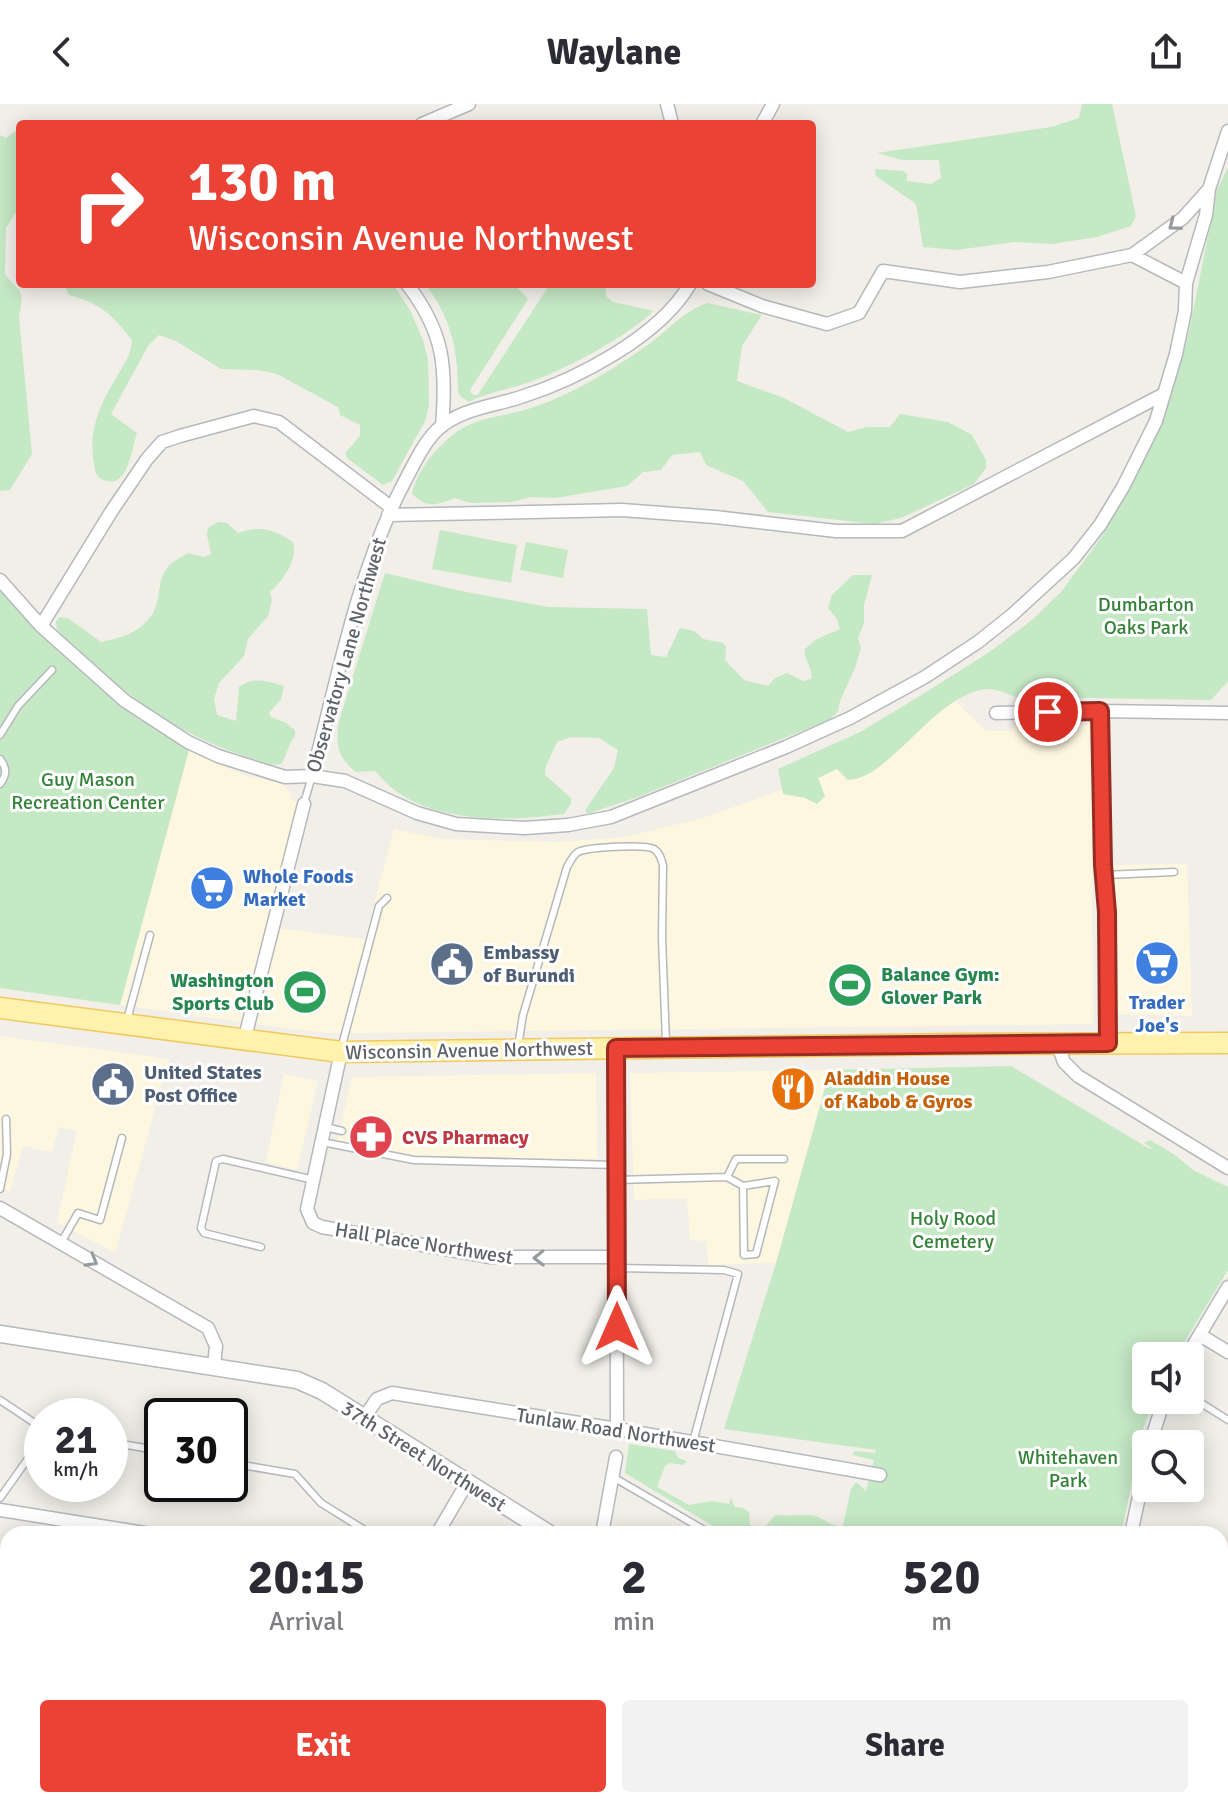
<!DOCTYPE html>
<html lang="en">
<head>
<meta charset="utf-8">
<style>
  body { margin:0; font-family:Signika,sans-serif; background:#f2f2f3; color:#2b2b33; height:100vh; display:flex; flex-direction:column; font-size:30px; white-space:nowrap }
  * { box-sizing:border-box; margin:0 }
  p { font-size:26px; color:#7c7c81 }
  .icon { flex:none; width:44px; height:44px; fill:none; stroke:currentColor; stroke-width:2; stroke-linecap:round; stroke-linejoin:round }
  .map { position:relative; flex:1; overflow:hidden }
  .side { position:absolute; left:0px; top:1422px; width:1228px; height:282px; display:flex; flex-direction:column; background:#fff; border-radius:24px 24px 0 0; box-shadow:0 4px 20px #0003 }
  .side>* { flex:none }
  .top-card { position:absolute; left:16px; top:16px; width:800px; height:168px; border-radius:8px; box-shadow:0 4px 20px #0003; background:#ea4335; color:#fff; overflow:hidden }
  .fabs { position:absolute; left:1132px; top:1238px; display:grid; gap:16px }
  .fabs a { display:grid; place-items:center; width:72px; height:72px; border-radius:8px; background:#fff; box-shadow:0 4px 20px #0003; font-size:40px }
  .speed { position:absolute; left:24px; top:1294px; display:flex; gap:16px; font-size:40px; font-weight:700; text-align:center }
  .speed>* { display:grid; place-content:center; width:104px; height:104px; border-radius:50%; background:#fff; box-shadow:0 4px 20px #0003; line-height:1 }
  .speed small { font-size:20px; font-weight:400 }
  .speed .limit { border:4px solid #111; border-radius:12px; background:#fff; color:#111 }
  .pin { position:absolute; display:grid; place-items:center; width:68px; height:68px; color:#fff; margin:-34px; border:4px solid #fff; border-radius:50%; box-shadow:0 2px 8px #0007 }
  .me { position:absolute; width:88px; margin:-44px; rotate:0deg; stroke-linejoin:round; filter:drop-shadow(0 0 6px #0008) }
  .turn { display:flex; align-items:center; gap:28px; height:168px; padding:0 40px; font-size:36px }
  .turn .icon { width:104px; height:104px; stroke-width:2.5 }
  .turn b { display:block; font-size:56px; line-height:68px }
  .eta { display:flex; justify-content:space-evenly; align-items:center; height:136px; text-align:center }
  .eta b { font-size:48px; font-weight:700; line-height:56px }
  .button { display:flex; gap:16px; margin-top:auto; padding:16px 40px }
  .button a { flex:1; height:92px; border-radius:8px; background:#ea4335; color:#fff; font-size:32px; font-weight:700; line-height:92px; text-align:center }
  .button a+a { background:#f2f2f3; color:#2b2b33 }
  header { display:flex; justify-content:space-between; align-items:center; height:104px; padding:0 40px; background:#fff; font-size:36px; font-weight:700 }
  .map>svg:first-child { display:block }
  .commercial { fill:#fef7e0 }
  .green { fill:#c5e8c5 }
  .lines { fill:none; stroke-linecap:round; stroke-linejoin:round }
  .service-casing { stroke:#b5b8bc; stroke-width:9 }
  .minor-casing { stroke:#b5b8bc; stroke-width:15 }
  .tertiary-casing { stroke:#b5b8bc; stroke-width:19 }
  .primary-casing { stroke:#f2c960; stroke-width:23 }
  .service { stroke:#fff; stroke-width:6 }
  .minor { stroke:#fff; stroke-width:12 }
  .tertiary { stroke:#fff; stroke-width:16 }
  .primary { stroke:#fff2af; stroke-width:20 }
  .oneway { stroke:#979a9d }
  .route-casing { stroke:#982c22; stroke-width:20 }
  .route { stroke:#ea4335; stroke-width:14 }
  .labels { text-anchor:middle; stroke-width:6; stroke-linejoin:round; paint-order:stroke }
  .park-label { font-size:20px; fill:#348238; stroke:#fff }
  .street-label { font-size:20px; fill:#5f6368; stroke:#fff }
  .shop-label { font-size:20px; font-weight:bold; fill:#366cbe; stroke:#fff; text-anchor:start }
  .service-label { font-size:20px; font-weight:bold; fill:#4e5e75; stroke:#fff; text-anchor:start }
  .leisure-label { font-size:20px; font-weight:bold; fill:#27864d; stroke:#fff; text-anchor:start }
  .food-label { font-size:20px; font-weight:bold; fill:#c56008; stroke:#fff; text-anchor:start }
  .health-label { font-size:20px; font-weight:bold; fill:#be3a42; stroke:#fff; text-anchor:start }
</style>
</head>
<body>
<header><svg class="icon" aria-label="back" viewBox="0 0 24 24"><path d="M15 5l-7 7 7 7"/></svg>Waylane<svg class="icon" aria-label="share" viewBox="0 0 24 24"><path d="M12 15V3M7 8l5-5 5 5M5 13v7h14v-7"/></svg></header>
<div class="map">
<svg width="1228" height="1703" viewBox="0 0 1228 1703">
  <rect width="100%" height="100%" fill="#f1efe8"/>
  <!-- commercial -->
  <path class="commercial" d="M950,592L986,627H1011L1018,618L1091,621L1093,920L361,929H327L254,920L277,824L365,835L394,725L441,735L558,738L625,733L703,714L796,681Z
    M189,646L244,671L284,680L291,691V696L299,699L242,918L120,901Z
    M1187,760L1192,912L1115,910L1108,761Z
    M0,932L169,955L115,1149L57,1118L77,1027L59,1023L52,1048L23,1042L10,1088L0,1083Z
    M830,966L776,1159L708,1161L707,1137L690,1136L687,1094L634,1096L630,969Z
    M596,969L597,1055L413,1054L337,1038L352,973Z
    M284,970L318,977L297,1066L266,1058Z"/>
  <!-- green -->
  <path class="green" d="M1082,0H1112L1136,112L1131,122L1097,133L1052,140L1014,138L957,146L923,143L916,100L876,72L875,65L903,67L907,70V77L931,80L941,74L939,56H902L877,49L1051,23L1079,14Z
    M20,24V102L6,124L5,170C20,191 25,181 19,213L32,350L10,386L0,387V31L6,34Z
    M1228,63V577L1211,596L1016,593C1008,590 995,584 986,585C934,591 890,675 848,676L837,665L818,674L825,692L817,700L805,694L783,690L778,665L860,628L923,590L988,549L1032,516L1061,488L1101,434L1142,361L1169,298L1189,228L1217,86Z
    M64,180H393L411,208L423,236L428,256L429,301L425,317L392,377L383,381L347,354L345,349L360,332V321L340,311L338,303L277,270L258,266L221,265L176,237L159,231L148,242L111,310L137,329C132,344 128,383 107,377C97,375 95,369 94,359C88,328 99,302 115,276C123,261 131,253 132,236C112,211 101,199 69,191Z
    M425,180H514L528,195L470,286L473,291H478L481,286L550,180H605L606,192L613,198L654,207C622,235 574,261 535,276C513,285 490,287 469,298L460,292L458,287C458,246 451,213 425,180Z
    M707,199L762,211L742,242L737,277L784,294L848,328L867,323H890L900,310L948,318L972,331L986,356V364L974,380L901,414L874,420L768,408L743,377L706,361L700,348L672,351L661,366L643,368L627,382L555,394L531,393L512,398L470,399L455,394C436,401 428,405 412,390C417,366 438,341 458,327C478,313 505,312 528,305C567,293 609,268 642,245C665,230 680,209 707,199Z
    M218,418L227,419L238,429C260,421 274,426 293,438C298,457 283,476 270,488L272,496L268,512L248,535L244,552L219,579L214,595L217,611L236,617L239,583C254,572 267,577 284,582L281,595L269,609L271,613L286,619L295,626V632C287,641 288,651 281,660C270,663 257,656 245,652C172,629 110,580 57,526L56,517L60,513L68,514L101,538C128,533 153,523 158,494C160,484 160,473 167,464C172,457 181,454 188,449L204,453L211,450L207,431L208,424Z
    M440,426L517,441L511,479L432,465Z
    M526,438L568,446L563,474L520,466Z
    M385,469L456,486L548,503L647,505L651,551L666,553L680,524L694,527L703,535L723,539L726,543L725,556L744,576L768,582L775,574L787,569L803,577L811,575C814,565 803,556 805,545L817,535L840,525L837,515L828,504L832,491L853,471H872L864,501V519L858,534L861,544L855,564L840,597L838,607L829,616L638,693L590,709H586V705L614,664L618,646L599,634L571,633L557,638L546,662L545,671L571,694V700L564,710C510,717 439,720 393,685C387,680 381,673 375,667L356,668C336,652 336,640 339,617Z
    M0,484L59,548L129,607L189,646L120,901L0,884Z
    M1011,962L1150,1045H1153L1144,1039L1150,1036L1175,1051L1193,1066L1228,1083V1166L1176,1252H1146V1296H1153L1144,1322L1121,1430H726L625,1369L629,1340L675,1347L678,1354L687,1357L683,1361L670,1359L665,1362L657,1383L689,1401L712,1397L729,1400L731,1394L735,1403L743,1404L749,1408L750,1421L763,1425L775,1411C787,1412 798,1411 810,1411C823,1412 829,1423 843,1422L851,1385L856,1378L866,1387L874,1356L853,1351L854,1347L875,1349L876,1346L724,1325L776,1159L830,966Z
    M452,1696H920L915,1703H451Z"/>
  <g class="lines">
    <!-- service casing -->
    <g class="service-casing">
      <path id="service" d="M0,631L18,602L52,566
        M0,655C7,664 7,671 0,680
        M304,699L312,672
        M1105,771L1174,768
        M127,916L150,831
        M518,942L523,911L567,763C570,758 573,751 578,748C588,743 645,740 654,745C660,749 661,755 663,761L662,834L666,938
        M341,945L379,802L387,794
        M325,1023L342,1027
        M322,1038L414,1056L616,1061
        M727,1073L736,1055H784
        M616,1076L727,1073L743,1082L744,1151L756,1150L775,1077L743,1082
        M0,1085L7,1050L6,1015
        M61,1139L78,1109L100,1116L122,1034
        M261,1143L204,1129L201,1124L216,1057L223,1055L314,1076
        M617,1164L724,1166L738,1170L693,1338
        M1190,1292L1228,1316
        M0,1296L42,1324
        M110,1338L162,1347
        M230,1359L295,1370L321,1399L371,1430
        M613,1373L711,1430
        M0,1394L42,1335
        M0,1479L8,1481
        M1220,1512L1228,1498
        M0,1681L8,1686
        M321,1696L371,1703
        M1175,1696L1187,1703
        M16,1703L21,1696
        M252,1703L256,1696
        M379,1703L403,1700L425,1703
        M439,1703L443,1696"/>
    </g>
    <!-- minor casing -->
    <g class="minor-casing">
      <path id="minor" d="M667,0L672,20
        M422,20L469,0
        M762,20L773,0
        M1132,151L1186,179
        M407,180C444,228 447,263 442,322
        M708,180L762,202L827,220L859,209L883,167L960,178L1048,168L1132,151L1183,114L1209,85
        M388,411L622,406L715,413L836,427H902L1164,290
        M0,476L41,522L125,597L188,638L218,652L285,673L312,672L345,677L417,709L456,720L524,724L568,721L611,713L786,643L850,614L925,573L978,538L1012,511L1074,454L1100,421L1123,383L1156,317L1176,250L1185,207L1186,179L1206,111L1209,85L1228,27
        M41,522L111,408L147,355L162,338L180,332L254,312L279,318L392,404
        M1100,607L1108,939
        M996,609L1100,607L1228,609
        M312,672C338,574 357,468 405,377C414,360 423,340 437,326C459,305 494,302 521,293C578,275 660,232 690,180
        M244,937L304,700
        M1057,939L1064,958L1078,972L1228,1064
        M616,944L617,1325
        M341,948L307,1105L313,1119L322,1123L490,1153H617
        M0,1104L208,1224L216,1242L214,1262
        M1200,1231L1228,1248
        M1187,1252L1228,1183
        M363,1315L377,1295L392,1289L617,1325L880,1371
        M1150,1340L1164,1296
        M0,1406L151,1430
        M437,1430L467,1379
        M602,1430L616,1353
        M1131,1430L1146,1360
        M0,1555L8,1556
        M131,1703L136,1696"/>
    </g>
    <!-- tertiary casing -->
    <g class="tertiary-casing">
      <path id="tertiary" d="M0,1230L297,1276L322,1287L550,1430
        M991,1696L1003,1703"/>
    </g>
    <!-- primary casing -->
    <g class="primary-casing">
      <path id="primary" d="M0,904L341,948L959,940L1228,939"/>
    </g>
    <!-- service -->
    <use href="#service" class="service"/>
    <!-- minor -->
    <use href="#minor" class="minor"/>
    <!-- tertiary -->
    <use href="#tertiary" class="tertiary"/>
    <!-- primary -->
    <use href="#primary" class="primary"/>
  </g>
  <!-- one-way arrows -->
  <defs><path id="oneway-chevron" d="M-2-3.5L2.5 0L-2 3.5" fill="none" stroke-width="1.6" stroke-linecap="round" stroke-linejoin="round" transform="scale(2)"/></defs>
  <g class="oneway">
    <use href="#oneway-chevron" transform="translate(1174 121) rotate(143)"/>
    <use href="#oneway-chevron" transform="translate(539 1154) rotate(179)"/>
    <use href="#oneway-chevron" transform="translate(92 1157) rotate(30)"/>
  </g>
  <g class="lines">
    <!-- route casing -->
    <g class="route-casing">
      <path id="route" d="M617,1223L616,944L1108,939L1107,808L1103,761L1100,607L1048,608"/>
    </g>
    <!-- route -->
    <use href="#route" class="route"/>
  </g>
  <!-- icons -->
  <defs>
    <g id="supermarket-disc" transform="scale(2.3)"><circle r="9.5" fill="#3f7fe0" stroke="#fff"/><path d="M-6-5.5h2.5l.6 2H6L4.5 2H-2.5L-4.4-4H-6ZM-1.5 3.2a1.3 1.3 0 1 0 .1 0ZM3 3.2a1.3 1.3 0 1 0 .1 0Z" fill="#fff"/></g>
    <g id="civic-disc" transform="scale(2.3)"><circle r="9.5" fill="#5c6f8a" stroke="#fff"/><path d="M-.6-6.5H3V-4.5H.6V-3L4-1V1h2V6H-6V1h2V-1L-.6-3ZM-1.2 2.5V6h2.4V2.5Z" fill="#fff"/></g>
    <g id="stadium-disc" transform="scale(2.3)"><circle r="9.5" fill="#2e9e5b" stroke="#fff"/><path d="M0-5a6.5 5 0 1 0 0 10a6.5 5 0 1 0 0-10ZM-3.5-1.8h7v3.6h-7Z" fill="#fff"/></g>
    <g id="restaurant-disc" transform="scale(2.3)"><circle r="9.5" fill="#e8710a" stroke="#fff"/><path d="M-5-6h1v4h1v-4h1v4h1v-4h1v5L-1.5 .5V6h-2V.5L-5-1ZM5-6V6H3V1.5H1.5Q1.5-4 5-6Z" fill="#fff"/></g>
    <g id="pharmacy-disc" transform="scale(2.3)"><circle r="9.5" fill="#e0444e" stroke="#fff"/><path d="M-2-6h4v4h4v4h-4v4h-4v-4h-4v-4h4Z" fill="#fff"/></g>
  </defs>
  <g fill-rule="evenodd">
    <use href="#supermarket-disc" x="212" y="784"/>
    <use href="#supermarket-disc" x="1157" y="859"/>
    <use href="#civic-disc" x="452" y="860"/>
    <use href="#stadium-disc" x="850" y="881"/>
    <use href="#stadium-disc" x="305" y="888"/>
    <use href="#civic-disc" x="113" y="980"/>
    <use href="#restaurant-disc" x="793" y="985"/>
    <use href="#pharmacy-disc" x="371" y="1033"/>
  </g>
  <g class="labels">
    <!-- park labels -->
    <g class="park-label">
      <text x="1146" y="507">Dumbarton<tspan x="1146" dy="23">Oaks Park</tspan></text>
      <text x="88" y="682">Guy Mason<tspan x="88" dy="23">Recreation Center</tspan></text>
      <text x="953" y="1121">Holy Rood<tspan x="953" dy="23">Cemetery</tspan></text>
      <text x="1068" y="1360">Whitehaven<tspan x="1068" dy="23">Park</tspan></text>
    </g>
    <!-- street labels -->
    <g class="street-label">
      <text transform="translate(346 551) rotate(-74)" y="7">Observatory Lane Northwest</text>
      <text transform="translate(469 946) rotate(-1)" y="7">Wisconsin Avenue Northwest</text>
      <text transform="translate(424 1139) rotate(9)" y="7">Hall Place Northwest</text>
      <text transform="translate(616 1326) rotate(9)" y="7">Tunlaw Road Northwest</text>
      <text transform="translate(424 1352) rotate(32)" y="7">37th Street Northwest</text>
    </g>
    <!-- shop labels -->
    <g class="shop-label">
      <text x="243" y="779">Whole Foods<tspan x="243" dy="23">Market</tspan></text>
      <text x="1157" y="905" text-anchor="middle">Trader<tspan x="1157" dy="23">Joe's</tspan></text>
    </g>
    <!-- service labels -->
    <g class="service-label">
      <text x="483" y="855">Embassy<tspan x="483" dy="23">of Burundi</tspan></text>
      <text x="144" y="975">United States<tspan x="144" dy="23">Post Office</tspan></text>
    </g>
    <!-- leisure labels -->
    <g class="leisure-label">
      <text x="881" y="877">Balance Gym:<tspan x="881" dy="23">Glover Park</tspan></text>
      <text x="274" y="883" text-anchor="end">Washington<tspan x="274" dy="23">Sports Club</tspan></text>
    </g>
    <!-- food labels -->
    <g class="food-label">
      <text x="824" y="981">Aladdin House<tspan x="824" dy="23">of Kabob &amp; Gyros</tspan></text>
    </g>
    <!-- health labels -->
    <g class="health-label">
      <text x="402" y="1040">CVS Pharmacy</text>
    </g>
  </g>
</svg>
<div class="fabs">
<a><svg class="icon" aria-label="sound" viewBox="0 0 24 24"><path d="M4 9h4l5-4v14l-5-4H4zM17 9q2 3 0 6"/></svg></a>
<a><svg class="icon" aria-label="search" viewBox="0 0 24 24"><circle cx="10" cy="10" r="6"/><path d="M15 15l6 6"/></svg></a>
</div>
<div class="speed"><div>21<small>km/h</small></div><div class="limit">30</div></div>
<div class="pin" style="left:1048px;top:608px;background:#d93025"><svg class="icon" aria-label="arrive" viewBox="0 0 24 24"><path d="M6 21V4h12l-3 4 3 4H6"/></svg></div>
<svg class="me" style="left:617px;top:1223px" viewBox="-20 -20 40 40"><path d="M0-17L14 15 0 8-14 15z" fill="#ea4335" stroke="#fff" stroke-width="4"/></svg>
<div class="top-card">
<div class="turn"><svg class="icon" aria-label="right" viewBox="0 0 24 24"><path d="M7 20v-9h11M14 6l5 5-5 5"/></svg><div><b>130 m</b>Wisconsin Avenue Northwest</div></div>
</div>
<section class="side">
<div class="eta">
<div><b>20:15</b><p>Arrival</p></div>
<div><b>2</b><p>min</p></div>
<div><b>520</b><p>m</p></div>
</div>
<div class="button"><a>Exit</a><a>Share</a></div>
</section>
</div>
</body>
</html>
